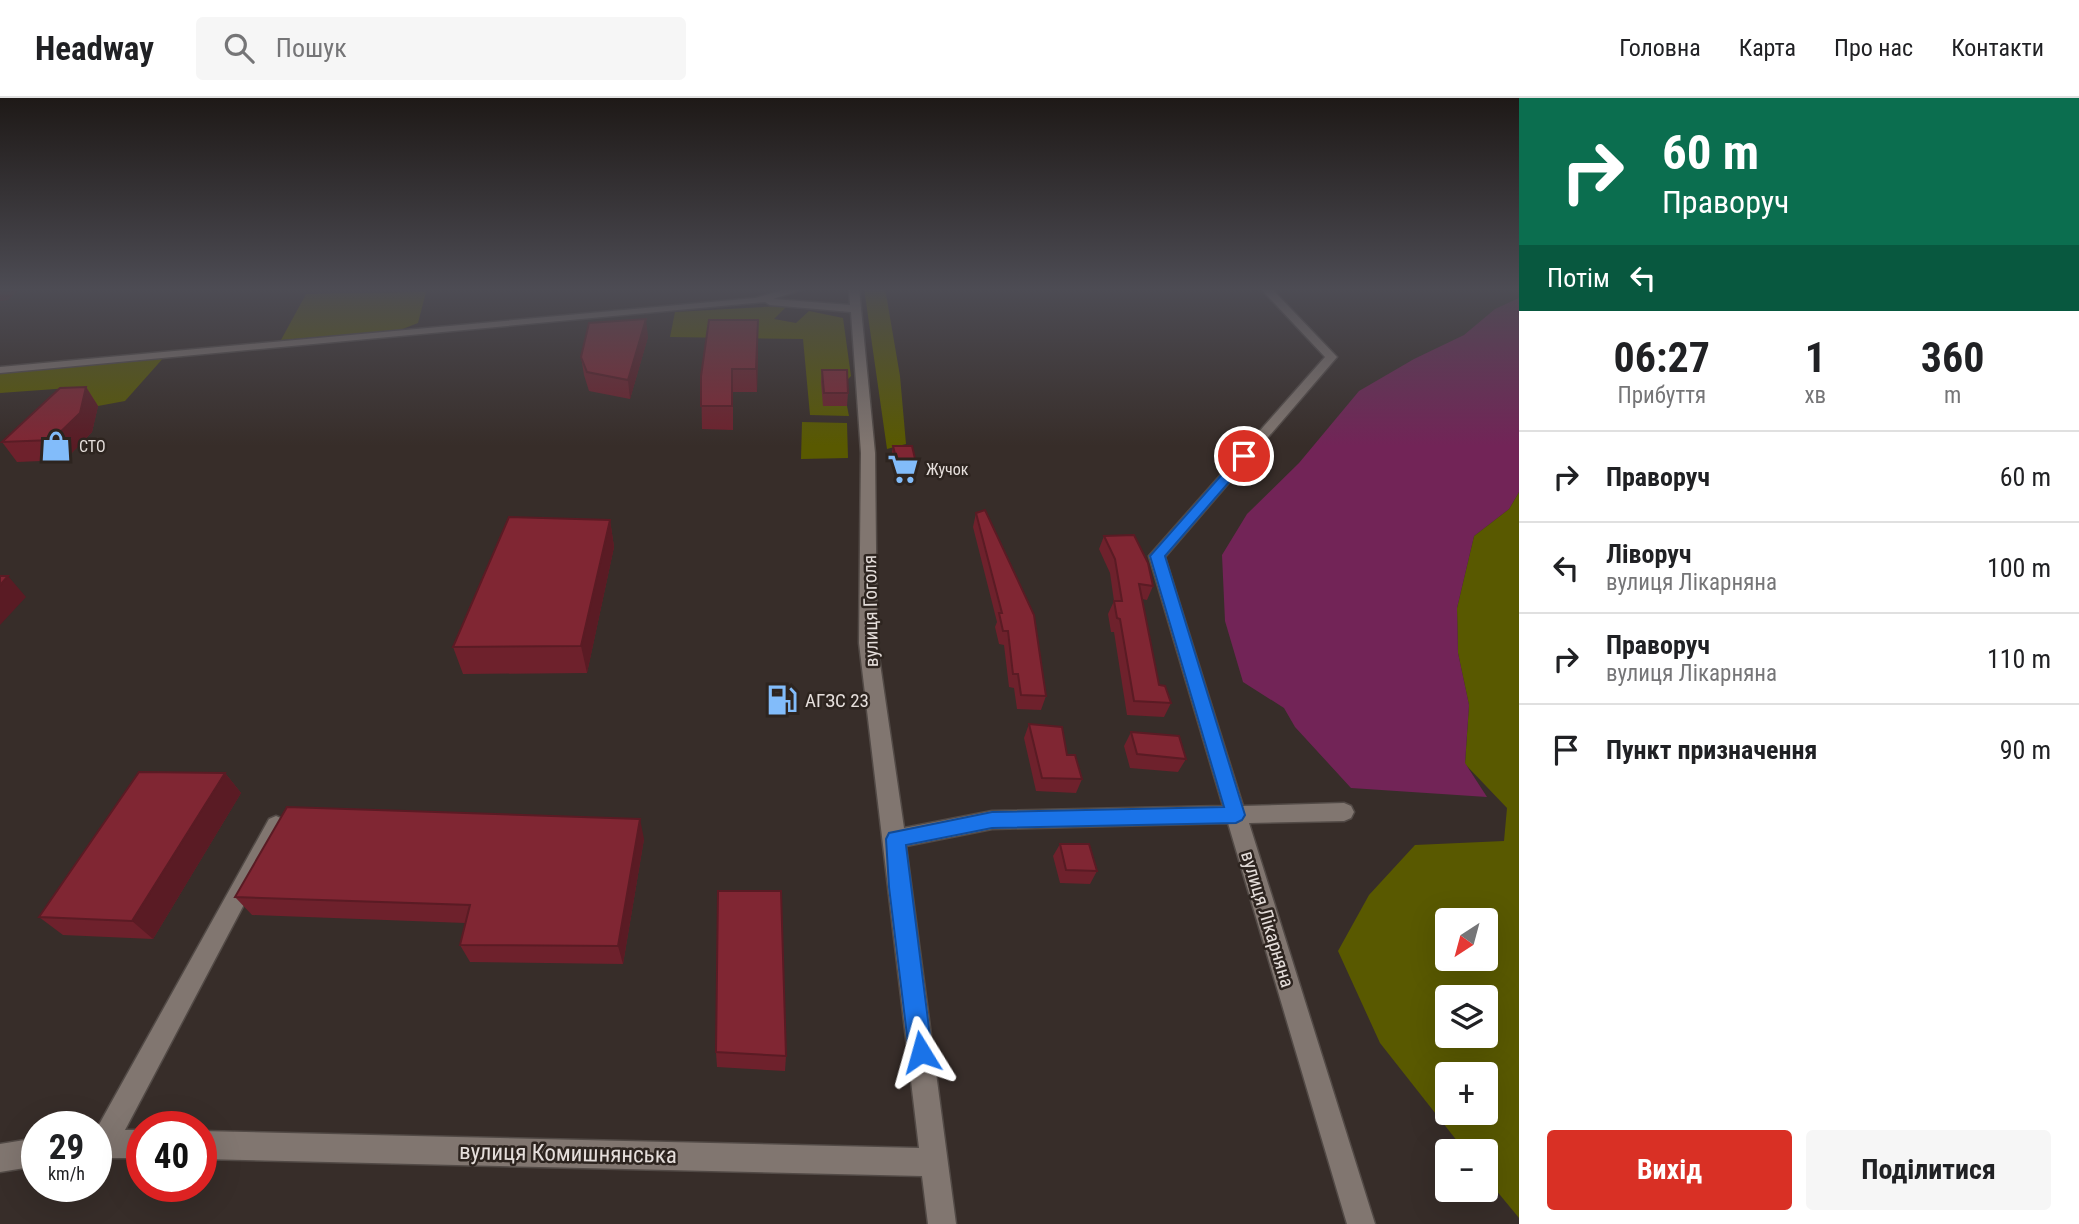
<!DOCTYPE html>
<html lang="uk">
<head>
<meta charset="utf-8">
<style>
  body { margin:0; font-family:"Roboto Condensed",sans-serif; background:#f6f6f6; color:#202124; height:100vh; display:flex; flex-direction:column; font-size:26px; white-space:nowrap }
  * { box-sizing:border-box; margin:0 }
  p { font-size:23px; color:#757577 }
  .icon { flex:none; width:38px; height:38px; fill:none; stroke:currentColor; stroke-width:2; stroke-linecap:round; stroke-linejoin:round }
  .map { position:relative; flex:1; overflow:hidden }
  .sheet { display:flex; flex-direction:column; background:#fff; width:560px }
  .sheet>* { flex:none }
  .hud { background:#0b6e4f; color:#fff; overflow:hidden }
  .needle { width:46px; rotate:216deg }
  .tools { position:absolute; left:1435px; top:810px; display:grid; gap:14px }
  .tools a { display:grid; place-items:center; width:63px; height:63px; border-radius:7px; background:#fff; box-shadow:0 7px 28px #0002; font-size:35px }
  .speed { position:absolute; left:21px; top:1013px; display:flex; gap:14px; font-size:35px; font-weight:700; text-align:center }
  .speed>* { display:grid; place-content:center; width:91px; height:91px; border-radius:50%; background:#fff; box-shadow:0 7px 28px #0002; line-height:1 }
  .speed small { font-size:18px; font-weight:400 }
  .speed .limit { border:10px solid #d22; background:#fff; color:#111 }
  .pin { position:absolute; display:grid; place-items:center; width:60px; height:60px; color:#fff; margin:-30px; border:4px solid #fff; border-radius:50%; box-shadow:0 2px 7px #0007 }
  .me { position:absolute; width:77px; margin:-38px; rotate:352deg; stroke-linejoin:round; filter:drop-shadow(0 0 5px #0008) }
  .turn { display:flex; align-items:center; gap:24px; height:147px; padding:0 28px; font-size:32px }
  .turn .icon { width:91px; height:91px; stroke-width:2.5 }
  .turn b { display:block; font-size:49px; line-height:60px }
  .then { display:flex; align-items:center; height:66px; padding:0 28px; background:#0003; gap:14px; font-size:26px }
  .eta { display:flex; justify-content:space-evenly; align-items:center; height:119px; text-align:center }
  .eta b { font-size:42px; font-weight:700; line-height:49px }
  .primary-button { display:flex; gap:14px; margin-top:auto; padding:14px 28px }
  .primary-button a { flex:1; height:80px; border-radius:7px; background:#d93025; color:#fff; font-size:28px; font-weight:700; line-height:80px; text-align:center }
  .primary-button a+a { background:#f6f6f6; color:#202124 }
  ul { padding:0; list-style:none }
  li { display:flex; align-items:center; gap:21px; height:91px; padding:0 28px; border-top:2px solid #e0e0e0 }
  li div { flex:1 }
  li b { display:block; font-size:26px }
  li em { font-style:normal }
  header { display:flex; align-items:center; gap:42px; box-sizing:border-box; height:98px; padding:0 35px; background:#fff; border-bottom:2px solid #e0e0e0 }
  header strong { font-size:33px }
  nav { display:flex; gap:38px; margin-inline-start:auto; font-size:24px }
  .search { width:490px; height:63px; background:#f6f6f6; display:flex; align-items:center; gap:18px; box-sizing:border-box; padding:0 24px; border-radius:7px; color:#757577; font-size:26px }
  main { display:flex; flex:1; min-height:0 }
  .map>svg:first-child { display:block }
  .green { fill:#595900; fill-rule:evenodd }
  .water { fill:#722457 }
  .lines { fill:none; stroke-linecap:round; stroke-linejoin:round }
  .minor-casing { stroke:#524a46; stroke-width:3 }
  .minor { fill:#817670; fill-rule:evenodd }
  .wall { fill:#6e212c }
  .shaded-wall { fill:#5a1b24 }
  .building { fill:#802633; stroke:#5a1b24; stroke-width:2 }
  .route { fill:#1a73e8; stroke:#114b97; stroke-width:2 }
  .labels { text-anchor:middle; stroke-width:5; stroke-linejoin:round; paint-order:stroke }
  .far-poi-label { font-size:16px; fill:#e5dedb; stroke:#2d241f; text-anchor:start }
  .street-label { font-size:19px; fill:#e5dedb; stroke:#2d241f }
  .poi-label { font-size:19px; fill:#e5dedb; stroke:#2d241f; text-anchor:start }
  .near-street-label { font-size:23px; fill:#e5dedb; stroke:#2d241f }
</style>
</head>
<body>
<header>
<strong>Headway</strong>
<div class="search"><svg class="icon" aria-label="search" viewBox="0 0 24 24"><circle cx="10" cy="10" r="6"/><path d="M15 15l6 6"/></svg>Пошук</div>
<nav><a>Головна</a><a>Карта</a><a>Про нас</a><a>Контакти</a></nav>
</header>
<main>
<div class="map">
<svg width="1519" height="1126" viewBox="0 0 1519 1126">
  <rect width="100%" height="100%" fill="#372d29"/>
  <!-- green -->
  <path class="green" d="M864,190H885L900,278L906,346L887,351Z
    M426,194L418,225L400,232L281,242L306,196Z
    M780,208L786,209L774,221L796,225L809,213L843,220L851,278L823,307L847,308L849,318L810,317L803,241L670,239L675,214Z
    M166,257L125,303L98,308L73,309L83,289L0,295V272Z
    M802,324L847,325L848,360L801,361Z
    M1519,394V1120L1486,1080V1054L1465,1053L1380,945L1338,853L1369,797L1415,747L1504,743L1507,710L1465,666L1469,607L1458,555L1457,510L1474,438L1509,411ZM1447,822H1486V861H1447ZM1447,900H1486V938H1447ZM1447,976H1486V1015H1447Z"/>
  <!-- water -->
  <path class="water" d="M1519,200V394L1509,411L1474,438L1457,510L1458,555L1469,607L1465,665L1487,699L1351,690L1295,629L1284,610L1243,584L1225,523L1222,457L1247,416L1299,365L1359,293L1414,261L1464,237L1495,211Z"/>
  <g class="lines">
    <!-- minor casing -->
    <g class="minor-casing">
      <path id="minor" d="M790,190H807L773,201L850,207L849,190H859L875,355L877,545L904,730L992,713L1223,708L1149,458L1325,259L1260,190H1271L1337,259L1165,459L1243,708L1344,705L1351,708L1354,714L1351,720L1344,723L1249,725L1375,1126H1347L1228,725L992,731L906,748L956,1126H928L922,1078L201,1061V1033L919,1050L859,545L861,355L851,214L770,207L765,204L0,275V269L755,200Z
        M276,718L283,721L286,727L125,1032H142V1060H96V1032L269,721Z
        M37,1040V1068L0,1074V1046Z"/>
    </g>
    <!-- minor -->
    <use href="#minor" class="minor"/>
  </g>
  <!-- wall -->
  <path class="wall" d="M648,239L630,301L589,293L584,277L581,259Z
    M758,244L757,294H733V332L702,331L701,278Z
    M822,272L848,295L847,308H823L821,284Z
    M86,289L98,308L92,334L65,362L17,364L2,344Z
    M893,348L917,369L914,382L896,381L891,361Z
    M976,415L1046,598L1041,612L1017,611L1014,590L1009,589L1004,547L999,546L995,529L997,524L973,429Z
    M610,422L614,449L587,575L463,576L453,549Z
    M1104,438L1153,488L1147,502L1142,501L1159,587L1171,605L1164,619L1127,617L1114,534H1111L1108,516L1114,503L1110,475L1099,451Z
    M1029,626L1067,657L1082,681L1076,695L1036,693L1024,640Z
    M1131,634L1186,661L1178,674L1130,670L1124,648Z
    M225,675L241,695L153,841L63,837L39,819Z
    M644,741L623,866L470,864L460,847L465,825L252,817L235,799Z
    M1060,746L1097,773L1090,786L1060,785L1053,758Z
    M716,954L786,958L785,973L717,969Z"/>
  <!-- shaded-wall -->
  <path class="shaded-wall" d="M1,190H21L8,202L0,203V191Z
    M646,221L648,239L630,301L628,282Z
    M758,222V244L757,294L756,271Z
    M86,289L98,308L92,334L65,362L52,342Z
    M610,422L614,449L587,575L581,548Z
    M8,478L26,499L0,527V487Z
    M225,675L241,695L153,841L132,823Z
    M640,721L644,741L623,866L618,848Z"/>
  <!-- building -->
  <path class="building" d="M646,221L628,282L587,274L581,259L589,225Z
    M709,222H758L756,271H732V308H701V278Z
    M822,272H847L848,295H824Z
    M86,289L80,315L52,342L2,344L60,290Z
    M893,348H912L917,369L898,368Z
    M985,412L1034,517L1046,598L1021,597L1018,576H1013L1008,533H1003L999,515H1002L976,415Z
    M509,419L610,422L581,548L453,549Z
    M1134,437L1148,465L1153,488L1139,486L1159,587L1165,588L1171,605L1134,603L1120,521L1117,520L1114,503H1122L1115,461L1104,438Z
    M0,478H8L0,487Z
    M1029,626L1062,629L1067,657H1075L1082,681L1042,680Z
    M1131,634L1179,638L1186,661L1137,656Z
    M139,674L225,675L132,823L39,819Z
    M287,709L640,721L618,848L460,847L470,807L235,799Z
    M1060,746H1089L1097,773L1066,772Z
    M718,793H781L786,958L716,954Z"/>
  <!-- sky -->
  <linearGradient id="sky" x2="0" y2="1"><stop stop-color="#1e1917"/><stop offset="0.55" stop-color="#4d4c54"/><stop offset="1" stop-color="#4d4c54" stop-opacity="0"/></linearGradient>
  <rect width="1519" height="348" fill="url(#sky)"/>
  <!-- route -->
  <path class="route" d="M1244,355L1250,358L1249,361L1165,458L1245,717L1242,722L1236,725L992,730L906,747L932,954L929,962L921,965L913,962L909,954L889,789L886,741L889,735L992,714L1224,709L1150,458L1240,356Z"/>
  <!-- icons -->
  <defs>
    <g id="shop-bare" transform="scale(2.415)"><path d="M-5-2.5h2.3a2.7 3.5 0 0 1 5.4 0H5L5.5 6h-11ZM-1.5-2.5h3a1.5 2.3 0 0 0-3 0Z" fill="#82bcfa" stroke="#2d241f" stroke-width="2.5" paint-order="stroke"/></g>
    <g id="supermarket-bare" transform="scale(2.415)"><path d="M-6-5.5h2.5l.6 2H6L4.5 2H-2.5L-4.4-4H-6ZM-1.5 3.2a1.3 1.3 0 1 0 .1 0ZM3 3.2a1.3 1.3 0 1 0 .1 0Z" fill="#82bcfa" stroke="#2d241f" stroke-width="2.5" paint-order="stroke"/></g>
    <g id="fuel-bare" transform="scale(2.415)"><path d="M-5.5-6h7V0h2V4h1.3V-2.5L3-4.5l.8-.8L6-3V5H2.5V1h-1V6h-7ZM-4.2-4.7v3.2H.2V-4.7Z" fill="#82bcfa" stroke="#2d241f" stroke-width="2.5" paint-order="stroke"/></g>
  </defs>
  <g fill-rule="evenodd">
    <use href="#shop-bare" x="56" y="348"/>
    <use href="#supermarket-bare" x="903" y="371"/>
    <use href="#fuel-bare" x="782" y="602"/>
  </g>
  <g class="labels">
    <!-- far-poi labels -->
    <g class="far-poi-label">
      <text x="79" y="354">СТО</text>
      <text x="926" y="377">Жучок</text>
    </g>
    <!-- street labels -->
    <g class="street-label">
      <text transform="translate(870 513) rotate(-91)" y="7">вулиця Гоголя</text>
      <text transform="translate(1268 821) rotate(73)" y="7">вулиця Лікарняна</text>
    </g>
    <!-- poi labels -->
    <g class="poi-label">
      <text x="805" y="609">АГЗС 23</text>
    </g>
    <!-- near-street labels -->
    <g class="near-street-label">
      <text transform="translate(568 1055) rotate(1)" y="8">вулиця Комишнянська</text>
    </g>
  </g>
</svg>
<div class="tools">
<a><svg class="needle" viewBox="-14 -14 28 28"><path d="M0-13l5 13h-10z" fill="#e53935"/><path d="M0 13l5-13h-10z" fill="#757577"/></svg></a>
<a><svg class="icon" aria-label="layers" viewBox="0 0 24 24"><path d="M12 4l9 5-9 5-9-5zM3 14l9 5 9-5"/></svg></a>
<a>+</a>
<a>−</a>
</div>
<div class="speed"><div>29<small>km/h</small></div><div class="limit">40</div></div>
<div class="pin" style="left:1244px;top:358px;background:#d93025"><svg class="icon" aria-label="arrive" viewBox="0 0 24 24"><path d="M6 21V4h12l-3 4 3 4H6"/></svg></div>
<svg class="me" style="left:921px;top:954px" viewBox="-20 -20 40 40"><path d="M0-17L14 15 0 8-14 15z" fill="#1a73e8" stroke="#fff" stroke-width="4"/></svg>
</div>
<section class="sheet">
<div class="hud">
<div class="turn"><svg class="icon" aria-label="right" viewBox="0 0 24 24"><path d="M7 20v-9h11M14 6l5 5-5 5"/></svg><div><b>60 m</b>Праворуч</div></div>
<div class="then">Потім<svg class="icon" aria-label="left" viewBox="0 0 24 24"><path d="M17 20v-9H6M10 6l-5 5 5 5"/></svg></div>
</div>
<div class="eta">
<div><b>06:27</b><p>Прибуття</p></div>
<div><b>1</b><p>хв</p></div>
<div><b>360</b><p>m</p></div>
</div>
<ul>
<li><svg class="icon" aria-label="right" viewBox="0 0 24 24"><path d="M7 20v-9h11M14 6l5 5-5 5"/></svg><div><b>Праворуч</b></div><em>60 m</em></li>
<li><svg class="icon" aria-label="left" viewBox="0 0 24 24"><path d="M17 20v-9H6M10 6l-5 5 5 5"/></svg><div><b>Ліворуч</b><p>вулиця Лікарняна</p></div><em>100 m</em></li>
<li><svg class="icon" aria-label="right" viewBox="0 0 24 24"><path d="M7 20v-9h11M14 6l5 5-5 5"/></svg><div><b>Праворуч</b><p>вулиця Лікарняна</p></div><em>110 m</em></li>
<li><svg class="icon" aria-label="arrive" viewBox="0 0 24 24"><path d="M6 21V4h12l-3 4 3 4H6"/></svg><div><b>Пункт призначення</b></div><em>90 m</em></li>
</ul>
<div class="primary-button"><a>Вихід</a><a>Поділитися</a></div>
</section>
</main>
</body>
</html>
